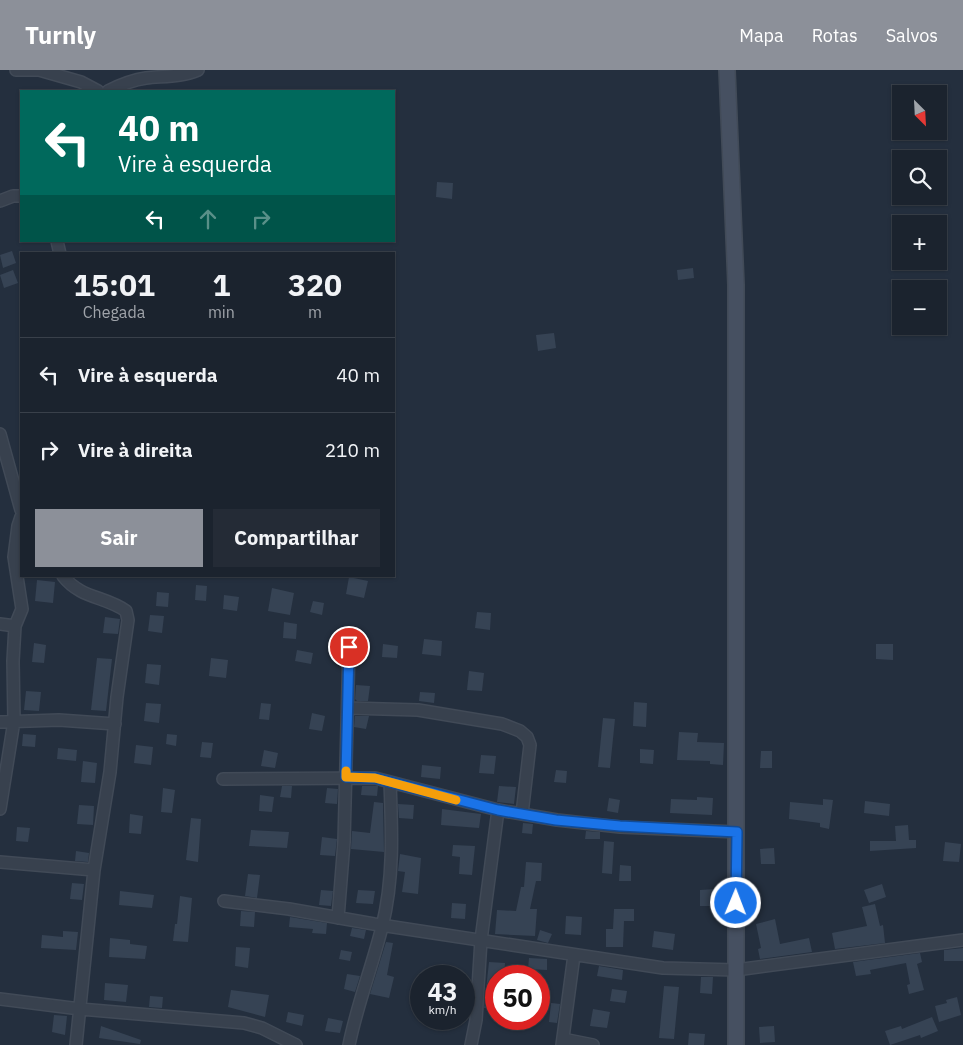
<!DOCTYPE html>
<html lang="pt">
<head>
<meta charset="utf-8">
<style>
  body { margin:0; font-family:"IBM Plex Sans",sans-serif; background:#242b36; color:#f1f3f6; height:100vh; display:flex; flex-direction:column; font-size:19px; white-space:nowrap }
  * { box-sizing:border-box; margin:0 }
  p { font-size:16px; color:#a0a4aa }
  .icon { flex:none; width:28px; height:28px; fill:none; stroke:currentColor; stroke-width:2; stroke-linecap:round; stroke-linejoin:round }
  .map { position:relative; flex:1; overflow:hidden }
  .panel { position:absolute; left:20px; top:182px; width:375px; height:325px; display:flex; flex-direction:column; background:#1b232e; border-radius:0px; box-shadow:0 1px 4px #0004,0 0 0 1px #39404a }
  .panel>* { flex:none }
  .top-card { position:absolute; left:20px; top:20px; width:375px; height:152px; border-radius:0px; box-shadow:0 1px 4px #0004,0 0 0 1px #39404a; background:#00695c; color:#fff; overflow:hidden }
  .needle { width:32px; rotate:156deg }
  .controls { position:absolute; left:892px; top:15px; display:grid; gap:10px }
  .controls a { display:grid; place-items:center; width:55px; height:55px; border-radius:0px; background:#1b232e; box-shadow:0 1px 4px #0004,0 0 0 1px #39404a; font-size:25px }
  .speed { position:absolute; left:410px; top:895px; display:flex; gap:10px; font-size:25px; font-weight:700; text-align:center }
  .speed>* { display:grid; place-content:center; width:65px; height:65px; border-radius:50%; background:#1b232e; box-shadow:0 1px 4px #0004,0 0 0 1px #39404a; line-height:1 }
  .speed small { font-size:12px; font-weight:400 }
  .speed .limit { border:8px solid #d22; background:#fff; color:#111 }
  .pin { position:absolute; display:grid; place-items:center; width:42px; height:42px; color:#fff; margin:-21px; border:2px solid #fff; border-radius:50%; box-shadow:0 1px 5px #0007 }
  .me { position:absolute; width:55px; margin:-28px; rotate:1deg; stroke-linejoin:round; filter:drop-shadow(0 0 4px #0008) }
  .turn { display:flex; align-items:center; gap:18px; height:105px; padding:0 15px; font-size:22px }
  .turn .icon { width:65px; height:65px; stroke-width:2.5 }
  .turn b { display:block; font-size:35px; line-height:42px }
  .lanes { display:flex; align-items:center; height:48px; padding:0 15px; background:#0003; justify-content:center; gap:25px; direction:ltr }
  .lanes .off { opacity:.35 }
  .eta { display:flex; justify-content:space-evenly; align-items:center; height:85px; text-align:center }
  .eta b { font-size:30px; font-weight:700; line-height:35px }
  .action { display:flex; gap:10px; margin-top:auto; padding:10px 15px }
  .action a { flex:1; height:58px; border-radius:0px; background:#8c9099; color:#fff; font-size:20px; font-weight:700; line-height:58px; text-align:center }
  .action a+a { background:#242b36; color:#f1f3f6 }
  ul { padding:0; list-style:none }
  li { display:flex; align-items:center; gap:15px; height:75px; padding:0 15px; border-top:1px solid #39404a }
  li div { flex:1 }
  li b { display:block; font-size:19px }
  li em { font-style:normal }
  header { display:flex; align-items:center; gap:30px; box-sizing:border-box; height:70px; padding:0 25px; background:#8c9099; color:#fff }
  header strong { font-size:24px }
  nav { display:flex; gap:28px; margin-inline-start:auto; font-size:18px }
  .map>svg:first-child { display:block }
  .building { fill:#364354 }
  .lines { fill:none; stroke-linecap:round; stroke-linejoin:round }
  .street-casing { stroke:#414a57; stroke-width:14 }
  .secondary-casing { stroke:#414a57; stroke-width:18 }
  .street { stroke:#38414e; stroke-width:11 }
  .secondary { stroke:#465061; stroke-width:15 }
  .route-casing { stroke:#114b97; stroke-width:12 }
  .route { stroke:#1a73e8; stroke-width:9 }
  .slow { stroke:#f59e0b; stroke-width:9 }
</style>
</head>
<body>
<header>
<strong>Turnly</strong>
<nav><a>Mapa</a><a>Rotas</a><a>Salvos</a></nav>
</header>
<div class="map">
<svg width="963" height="975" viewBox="0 0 963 975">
  <rect width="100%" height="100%" fill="#242f3e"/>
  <!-- building -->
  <path class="building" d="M437,112L453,113L452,129L436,127Z
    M12,181L16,193L3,198L0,185Z
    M693,198L694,208L678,210L677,200Z
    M13,200L18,213L4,218L0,205Z
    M554,263L556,278L538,281L536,265Z
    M349,507L368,511L364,528L346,524Z
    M37,510L55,512L53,533L35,531Z
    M196,515L207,516L206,531L195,530Z
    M272,518L294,523L290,545L268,541Z
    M157,522L169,523L168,537L156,536Z
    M224,525L239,527L237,541L223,539Z
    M313,531L324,533L322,545L310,542Z
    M477,542L491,543L490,560L475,558Z
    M150,545L164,546L162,563L148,561Z
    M105,547L120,549L118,564L103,563Z
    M284,552L297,554L296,569L283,568Z
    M424,569L442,571L441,586L422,584Z
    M34,573L46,575L44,593L32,592Z
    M383,574L398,576L397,588L382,587Z
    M876,574H893V590L876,589Z
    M297,580L313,583L311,594L295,591Z
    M97,588L112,589L106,641L91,640Z
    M211,588L228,590L226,608L209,606Z
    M147,594L161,595L159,615L145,613Z
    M469,601L484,603L482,621L467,620Z
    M356,615L370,616L368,631H357L355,629Z
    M26,621L41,622L39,641L24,640Z
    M420,622L435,623L434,633L419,631Z
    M634,632L647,633L646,657L633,656Z
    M146,633L161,634L159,653L144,651Z
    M261,633L271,634L269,650L259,649Z
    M312,643L325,646L322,661L309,659Z
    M355,646H369L366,659L354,657Z
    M603,648L615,649L610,698L598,697Z
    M679,662L698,663L697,672L724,673L723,695L710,694V691L677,690Z
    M23,664L36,665L35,677L22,676Z
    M167,664L177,665L176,676L166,674Z
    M202,672L213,673L211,688L200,687Z
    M136,675L153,677L151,695L134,693Z
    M58,678L77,680L76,691L57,689Z
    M640,679L654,680L653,694L640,693Z
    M264,680L278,683L275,698L261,696Z
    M761,681H772V698H760Z
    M481,685L496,686L494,704L479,703Z
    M83,691L97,693L95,713L81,712Z
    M422,695L441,697L440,709L421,707Z
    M556,700L567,701L566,713L554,712Z
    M282,716H292L291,728L280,727Z
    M362,716H378L377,726L361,725Z
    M499,716L516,717L514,734L497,732Z
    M163,718L175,720L172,743L161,742Z
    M327,718L338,719L337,734L325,733Z
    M260,725L274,727L272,742L259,741Z
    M697,727L713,728L712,745L670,743L671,729L697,730Z
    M609,728L620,730L618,743L607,741Z
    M823,729L833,730L829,759L820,757V753L789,749L790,732L823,735Z
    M865,731L890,734L889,746L864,743Z
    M374,732L383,733L384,782L351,779L352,761L370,763Z
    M398,734L414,735L413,749L399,748Z
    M79,735L94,736L93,755L77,754Z
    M442,739L481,744L479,758L441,755Z
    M130,744L143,746L141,764L129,763Z
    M191,748L201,749L198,792L186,790Z
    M523,753L533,754L532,764L522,763Z
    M908,755L909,770H916V778L870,781V771H896L895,756Z
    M17,757L30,758L28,772L16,771Z
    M251,760L289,762L287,778L249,776Z
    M586,761L600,762V769H585Z
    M322,767L337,769L335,786L320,785Z
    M604,771L614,772L612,804L602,803Z
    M945,772L961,774L959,792L943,791Z
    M453,775L475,776L472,805L459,804L460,787L452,786Z
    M774,778L775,794H761L760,779Z
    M76,781L89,783L88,792L75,791Z
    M400,784L421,788L418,824L402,822L405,802L398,801Z
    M526,792L542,793L541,811H536L530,839H537L535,866L495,864L497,840L516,841L521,817H524Z
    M620,795L631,796V811H619Z
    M248,804L260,805L257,828L245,826Z
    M72,813L84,814L82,830L70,829Z
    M882,814L886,827L869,833L864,820Z
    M715,819V836H700V820Z
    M321,820L333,821L331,836L319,835Z
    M358,820L375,821L373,834L356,833Z
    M120,821L154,825L152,838L119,835Z
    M180,826L192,828L188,872L173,871L175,854H177Z
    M452,833L466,834L465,849L451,848Z
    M875,834L880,856L883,855L885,873L835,879L832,863L867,856L862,837Z
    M614,839H634V851H624L623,877H606V859H613Z
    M241,841L255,842L254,857L240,856Z
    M566,846L582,847L581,865L565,864Z
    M290,847L327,853L326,864L312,863L313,859L289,857Z
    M775,849L780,874L809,868L812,882L760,889L758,879L761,878L756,854Z
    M352,858L366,860L364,869L350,866Z
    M540,860L552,864L548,873L537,870Z
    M63,861L78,862L76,880L41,878L42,865L63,867Z
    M654,861L675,864L673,880L652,877Z
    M110,868L130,870V874L147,876L145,889L109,887Z
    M386,872L393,873L387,905L394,907L389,928L370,924Z
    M236,877L250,878L248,898L235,896Z
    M963,878V891H944V880Z
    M341,880L352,882L350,891L339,889Z
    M920,883L922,892L917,894L924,920L909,924L907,915L910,914L906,893L870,900L871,904L856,906L853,892Z
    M529,888L547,889V900L528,899Z
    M489,892L505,893L504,906H496V939L484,938Z
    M599,896L623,900L622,910L597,906Z
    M347,904L360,906L355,922L344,919Z
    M701,907H713L712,924L700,923Z
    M105,913L128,915L126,932L104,930Z
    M664,916L679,917L674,969L659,968Z
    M612,919L627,921L625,933L610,931Z
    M231,920L269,925L265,947L228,937Z
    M150,926L163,927L162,938L149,937Z
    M957,927L961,945L939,952L935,936L947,933L946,930Z
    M551,933L560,934L557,953L549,952Z
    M593,939L610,942L607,958L590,956Z
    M288,942L304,945L302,956L286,952Z
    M54,945L67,946L65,965L52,962Z
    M932,947L938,961L921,968L920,965L890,975L885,961L901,956L902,959Z
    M328,948L343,951L340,963L325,961Z
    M101,956L141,970L140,974L99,968Z
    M774,956L775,972L760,973L759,957Z
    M689,963L705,964L704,975H688Z"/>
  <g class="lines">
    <!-- street casing -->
    <g class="street-casing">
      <path id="street" d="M16,0H37
        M39,0L81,12L98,21
        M108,21C120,15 132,10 146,8C163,6 182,7 198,0
        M0,131L13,126H21
        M57,171L60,184
        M0,364L21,440
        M63,506C81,529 105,526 126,541L128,550L117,627L110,702L94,800L76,975
        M0,554L15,556
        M349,638L418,640L502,654L520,661L527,667L530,675L522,744
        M0,652L59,650L115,654
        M223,709L375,708L498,740L557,750L620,757L737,762
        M0,739L14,651L13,591L15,556L22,539L14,487L18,456L21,447
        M0,792L94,800
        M224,831L289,839L374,854L663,898L736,900L963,870
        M338,848L344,772L349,577
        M0,929L80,939L244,953L262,958L296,975
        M563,969L593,975
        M349,975C357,935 372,897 382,857C394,809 392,761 390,712
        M471,975L476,950L481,870L498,740
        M562,975L574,885"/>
    </g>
    <!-- secondary casing -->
    <g class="secondary-casing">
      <path id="secondary" d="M727,0L736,215V975"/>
    </g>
    <!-- street -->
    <use href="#street" class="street"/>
    <!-- secondary -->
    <use href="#secondary" class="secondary"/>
  </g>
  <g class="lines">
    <!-- route casing -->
    <g class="route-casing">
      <path id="route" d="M349,577L346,707L375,708L498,740L556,750L620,756L737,762L736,833"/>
    </g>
    <!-- route -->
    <use href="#route" class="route"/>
    <!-- slow -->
    <path class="slow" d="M346,701V707L375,708L456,730"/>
  </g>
</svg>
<div class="controls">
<a><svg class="needle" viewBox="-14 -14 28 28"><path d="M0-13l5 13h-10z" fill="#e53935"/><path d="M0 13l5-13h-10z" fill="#a0a4aa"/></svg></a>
<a><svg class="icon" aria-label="search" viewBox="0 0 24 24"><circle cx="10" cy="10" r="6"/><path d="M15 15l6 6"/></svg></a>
<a>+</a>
<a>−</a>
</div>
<div class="speed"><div>43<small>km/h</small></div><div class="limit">50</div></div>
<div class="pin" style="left:349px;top:577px;background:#d93025"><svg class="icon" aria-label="arrive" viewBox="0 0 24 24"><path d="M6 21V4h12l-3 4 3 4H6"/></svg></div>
<svg class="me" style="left:736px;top:833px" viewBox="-20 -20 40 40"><circle r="17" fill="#1a73e8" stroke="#fff" stroke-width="3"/><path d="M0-11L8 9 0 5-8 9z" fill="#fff"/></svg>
<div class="top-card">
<div class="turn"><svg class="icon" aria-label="left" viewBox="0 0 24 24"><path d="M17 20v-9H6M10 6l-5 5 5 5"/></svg><div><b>40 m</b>Vire à esquerda</div></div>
<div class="lanes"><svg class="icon" aria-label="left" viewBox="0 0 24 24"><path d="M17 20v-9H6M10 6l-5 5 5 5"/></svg><svg class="icon off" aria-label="ahead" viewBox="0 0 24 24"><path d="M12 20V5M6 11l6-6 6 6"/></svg><svg class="icon off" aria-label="right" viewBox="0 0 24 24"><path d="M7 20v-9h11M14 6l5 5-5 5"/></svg></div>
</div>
<section class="panel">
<div class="eta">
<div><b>15:01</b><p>Chegada</p></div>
<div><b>1</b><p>min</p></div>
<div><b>320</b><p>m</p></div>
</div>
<ul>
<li><svg class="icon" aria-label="left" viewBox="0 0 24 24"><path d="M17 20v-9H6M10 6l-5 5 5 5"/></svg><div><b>Vire à esquerda</b></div><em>40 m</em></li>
<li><svg class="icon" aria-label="right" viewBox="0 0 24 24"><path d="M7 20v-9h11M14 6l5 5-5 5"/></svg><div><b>Vire à direita</b></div><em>210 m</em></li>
</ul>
<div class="action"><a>Sair</a><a>Compartilhar</a></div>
</section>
</div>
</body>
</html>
